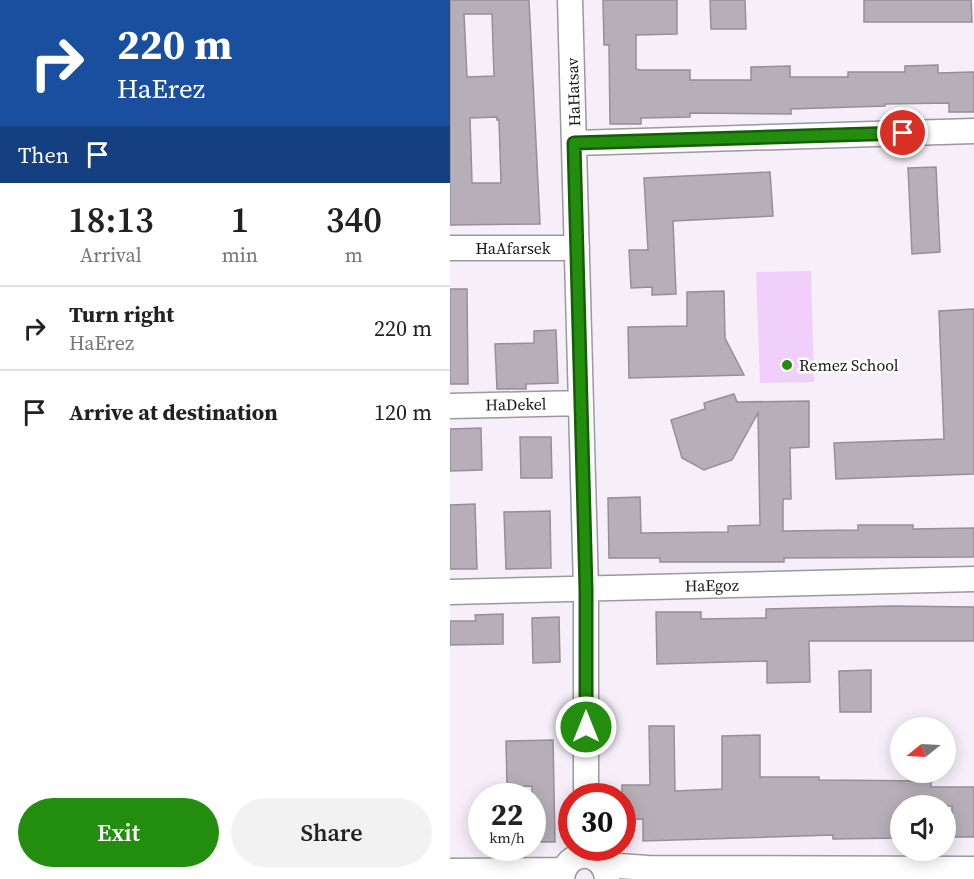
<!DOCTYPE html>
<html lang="en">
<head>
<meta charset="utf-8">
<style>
  body { margin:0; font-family:"Source Serif 4",serif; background:#f2f2f2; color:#222; height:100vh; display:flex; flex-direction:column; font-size:22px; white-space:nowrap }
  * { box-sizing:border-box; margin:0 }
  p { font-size:20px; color:#767676 }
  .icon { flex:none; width:33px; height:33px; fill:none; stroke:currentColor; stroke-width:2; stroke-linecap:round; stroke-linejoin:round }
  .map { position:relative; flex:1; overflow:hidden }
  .panel { display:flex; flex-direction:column; background:#fff; width:450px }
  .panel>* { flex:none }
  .top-card { background:#1a4fa0; color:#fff; overflow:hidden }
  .needle { width:39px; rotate:252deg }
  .tools { position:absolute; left:440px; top:717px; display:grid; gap:12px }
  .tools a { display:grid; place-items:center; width:66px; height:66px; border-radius:50%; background:#fff; box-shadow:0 3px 15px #0003; font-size:30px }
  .speed { position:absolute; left:18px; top:783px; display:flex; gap:12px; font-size:30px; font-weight:700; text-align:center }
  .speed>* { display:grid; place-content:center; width:78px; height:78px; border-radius:50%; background:#fff; box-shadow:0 3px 15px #0003; line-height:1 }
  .speed small { font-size:15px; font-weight:400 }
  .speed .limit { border:9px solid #d22; background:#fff; color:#111 }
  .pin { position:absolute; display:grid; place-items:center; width:51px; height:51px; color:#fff; margin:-26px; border:3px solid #fff; border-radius:50%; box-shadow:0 2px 6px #0007 }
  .me { position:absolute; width:66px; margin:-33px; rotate:0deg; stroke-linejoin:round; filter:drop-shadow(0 0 4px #0008) }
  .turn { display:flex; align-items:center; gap:21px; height:126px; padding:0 18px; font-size:27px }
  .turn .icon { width:78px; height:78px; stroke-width:2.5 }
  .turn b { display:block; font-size:42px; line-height:51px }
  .then { display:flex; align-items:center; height:57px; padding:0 18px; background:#0003; gap:12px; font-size:22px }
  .eta { display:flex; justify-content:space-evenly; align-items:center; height:102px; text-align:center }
  .eta b { font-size:36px; font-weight:600; line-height:42px }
  .primary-button { display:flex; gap:12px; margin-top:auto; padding:12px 18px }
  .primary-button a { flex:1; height:69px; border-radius:36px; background:#238d0d; color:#fff; font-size:24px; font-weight:600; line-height:69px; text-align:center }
  .primary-button a+a { background:#f2f2f2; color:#222 }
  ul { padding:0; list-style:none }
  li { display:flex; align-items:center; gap:18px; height:84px; padding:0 18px; border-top:2px solid #e0e0e0 }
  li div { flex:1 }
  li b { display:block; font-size:22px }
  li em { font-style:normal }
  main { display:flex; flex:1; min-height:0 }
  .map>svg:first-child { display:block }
  .green { fill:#f0cffb }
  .building { fill:#b6afb8; stroke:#958f98; stroke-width:1.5; fill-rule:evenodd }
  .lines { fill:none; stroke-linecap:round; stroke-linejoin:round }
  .minor-casing { stroke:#9d979f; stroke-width:27 }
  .minor { stroke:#fff; stroke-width:24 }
  .route-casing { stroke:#175c08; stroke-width:15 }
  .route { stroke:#238d0d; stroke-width:10 }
  .poi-dot { fill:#238d0d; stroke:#fff; stroke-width:2 }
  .labels { text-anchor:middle; stroke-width:5; stroke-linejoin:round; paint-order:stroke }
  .street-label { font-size:16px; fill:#1a171a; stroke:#fff }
  .poi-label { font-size:16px; fill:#1a171a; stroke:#fff; text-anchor:start }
</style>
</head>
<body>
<main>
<section class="panel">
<div class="top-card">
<div class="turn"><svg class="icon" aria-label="right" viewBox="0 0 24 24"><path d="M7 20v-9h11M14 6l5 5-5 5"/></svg><div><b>220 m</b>HaErez</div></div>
<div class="then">Then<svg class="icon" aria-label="arrive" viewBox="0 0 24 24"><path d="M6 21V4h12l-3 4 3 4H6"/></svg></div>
</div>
<div class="eta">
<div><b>18:13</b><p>Arrival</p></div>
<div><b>1</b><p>min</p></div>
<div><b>340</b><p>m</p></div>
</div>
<ul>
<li><svg class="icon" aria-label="right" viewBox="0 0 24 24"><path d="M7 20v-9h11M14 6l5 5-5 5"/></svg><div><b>Turn right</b><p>HaErez</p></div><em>220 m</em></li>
<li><svg class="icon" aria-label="arrive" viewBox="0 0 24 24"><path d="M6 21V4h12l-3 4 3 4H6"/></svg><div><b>Arrive at destination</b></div><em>120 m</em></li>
</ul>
<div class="primary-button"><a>Exit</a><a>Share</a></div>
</section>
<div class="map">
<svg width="524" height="879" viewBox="0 0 524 879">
  <rect width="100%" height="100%" fill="#f6eff9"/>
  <!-- green -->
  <path class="green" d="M361,271L364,382L310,383L306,272Z"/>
  <!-- building -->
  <path class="building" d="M0,0H79L90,224L0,225ZM14,14H42L44,76L17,77ZM47,117V120H49L51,183H22L20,118Z
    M153,0H227V34L186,35V69L190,70H240V80H301V67L340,66V77H398V72H455V66L488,65V73L524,72V112H499V103L435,104V106L341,109V114L240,113V117L191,118V124H160L159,45H154Z
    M260,0H295L296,29H261Z
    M414,0H521L522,22H414Z
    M486,167L490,252L462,254L458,168Z
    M320,172L323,216L223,221L226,294L202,295V287L181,288L179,250H198L194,178Z
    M0,289H17L18,384H0Z
    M274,291L275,338L294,375L179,378L178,327L237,326V292Z
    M524,309V474L386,479L384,443L494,439L489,311Z
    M106,330L108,383L76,384V389H47L45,344L84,343V331Z
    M284,394L287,402L359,401V447L340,448L341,499H333V531L408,530V525H463V529L524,528V557L334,558V562H210V558H159L158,498L190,497L191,533L278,532V526L310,525L308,413L282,460L254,470L232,458L221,420L255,409L254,403Z
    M31,428L32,470L0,471V429Z
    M70,437H101L102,478H71Z
    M25,504L27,569H0V505Z
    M100,511L101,568L56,569L54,512Z
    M442,606L524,607V641H359L360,682L317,683V661L207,664L206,612H251V619L316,618V609Z
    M53,614V644L0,645V621H26L25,615Z
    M109,617L110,662L83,663L82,618Z
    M421,670V712H390L389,671Z
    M199,726H224L225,791L272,789V736L310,735V777H369V780L481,781V787H524V837H502V806H450V838L383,839V835L193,841V819L172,820V785H200Z
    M103,740L105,842H82V786L57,787L56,741Z"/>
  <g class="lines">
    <!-- minor casing -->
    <g class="minor-casing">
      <path id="minor" d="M120,0L136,589V796
        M125,143L524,131
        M0,248H127
        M0,406L131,403
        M0,592L524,579
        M153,865L198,868L524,869
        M0,871L114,870
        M112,879C115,848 154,848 157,879"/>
    </g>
    <!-- minor -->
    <use href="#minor" class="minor"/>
  </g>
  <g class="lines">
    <!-- route casing -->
    <g class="route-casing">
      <path id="route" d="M136,727V589L124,143L453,133"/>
    </g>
    <!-- route -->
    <use href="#route" class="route"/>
  </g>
  <!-- markers -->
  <circle class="poi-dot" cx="337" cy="365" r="6"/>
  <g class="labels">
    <!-- street labels -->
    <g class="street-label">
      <text transform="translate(123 92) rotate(-92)" y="6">HaHatsav</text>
      <text x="63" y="254">HaAfarsek</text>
      <text transform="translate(66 404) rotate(-1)" y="6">HaDekel</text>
      <text transform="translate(262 585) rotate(-1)" y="6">HaEgoz</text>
    </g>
    <!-- poi labels -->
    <g class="poi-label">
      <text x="349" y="371">Remez School</text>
    </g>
  </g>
</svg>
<div class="tools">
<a><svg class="needle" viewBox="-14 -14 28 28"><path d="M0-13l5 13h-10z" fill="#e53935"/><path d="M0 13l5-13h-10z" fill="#767676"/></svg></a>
<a><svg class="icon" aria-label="sound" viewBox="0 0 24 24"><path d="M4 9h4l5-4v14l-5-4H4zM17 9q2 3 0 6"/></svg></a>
</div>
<div class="speed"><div>22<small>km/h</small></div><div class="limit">30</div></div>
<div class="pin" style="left:453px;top:133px;background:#d93025"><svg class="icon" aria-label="arrive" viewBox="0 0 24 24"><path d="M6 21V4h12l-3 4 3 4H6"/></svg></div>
<svg class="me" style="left:136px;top:727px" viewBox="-20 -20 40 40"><circle r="17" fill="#238d0d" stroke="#fff" stroke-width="3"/><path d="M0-11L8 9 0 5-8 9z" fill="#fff"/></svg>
</div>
</main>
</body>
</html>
